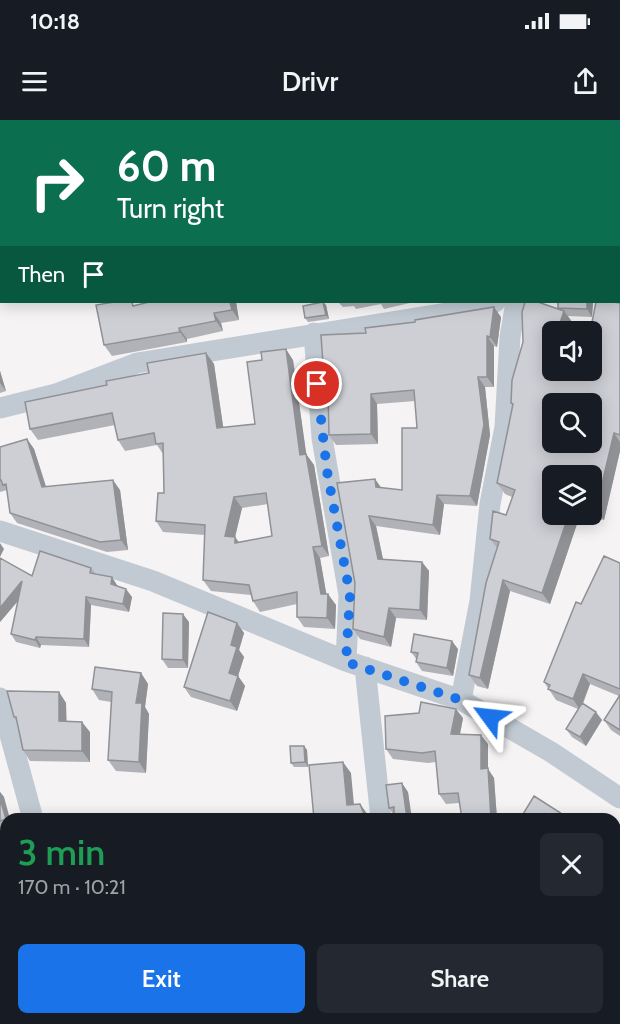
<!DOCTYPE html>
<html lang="en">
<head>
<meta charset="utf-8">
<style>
  body { margin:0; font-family:Cabin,sans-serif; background:#242831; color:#f1f3f6; height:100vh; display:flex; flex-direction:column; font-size:22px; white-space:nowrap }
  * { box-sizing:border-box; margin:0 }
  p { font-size:20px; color:#9ea1a6 }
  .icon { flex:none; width:33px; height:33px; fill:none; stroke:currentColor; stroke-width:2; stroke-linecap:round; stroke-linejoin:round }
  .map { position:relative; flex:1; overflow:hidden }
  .drawer { position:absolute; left:0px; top:693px; width:621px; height:212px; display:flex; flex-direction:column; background:#171b24; border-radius:18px 18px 0 0; box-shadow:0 3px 15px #0003 }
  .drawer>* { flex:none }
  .hud { position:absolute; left:0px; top:0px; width:621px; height:183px; box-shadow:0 3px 15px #0003; background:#0b6e4f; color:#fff; overflow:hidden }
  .fabs { position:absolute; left:542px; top:201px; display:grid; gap:12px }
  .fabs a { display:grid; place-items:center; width:60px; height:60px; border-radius:9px; background:#171b24; box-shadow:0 3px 15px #0003; font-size:30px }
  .pin { position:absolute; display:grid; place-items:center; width:51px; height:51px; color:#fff; margin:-26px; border:3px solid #fff; border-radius:50%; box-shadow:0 2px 6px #0007 }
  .me { position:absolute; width:66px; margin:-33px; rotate:300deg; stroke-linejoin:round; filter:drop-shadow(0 0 4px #0008) }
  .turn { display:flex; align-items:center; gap:21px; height:126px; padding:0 18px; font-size:27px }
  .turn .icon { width:78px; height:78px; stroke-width:2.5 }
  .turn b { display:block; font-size:42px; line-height:51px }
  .then { display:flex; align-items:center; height:57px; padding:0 18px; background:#0003; gap:12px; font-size:22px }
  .round { display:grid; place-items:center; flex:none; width:63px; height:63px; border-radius:9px; background:#242831 }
  .head { display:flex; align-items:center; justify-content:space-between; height:102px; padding:0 18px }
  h1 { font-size:36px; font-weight:600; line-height:45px; color:#1e9e55 }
  .action { display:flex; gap:12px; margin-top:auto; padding:12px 18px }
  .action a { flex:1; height:69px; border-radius:9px; background:#1a73e8; color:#fff; font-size:24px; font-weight:600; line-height:69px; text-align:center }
  .action a+a { background:#242831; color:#f1f3f6 }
  .status { display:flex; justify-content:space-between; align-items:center; height:42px; padding:0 30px; background:#171b24; direction:ltr }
  .status svg { height:16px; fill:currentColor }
  header { display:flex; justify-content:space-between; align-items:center; height:78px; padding:0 18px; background:#171b24; font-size:27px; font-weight:600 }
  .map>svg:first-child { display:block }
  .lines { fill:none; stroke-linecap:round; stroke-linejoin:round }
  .minor { stroke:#c1cad2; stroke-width:21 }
  .wall { fill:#b0b2b7; fill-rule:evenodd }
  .shaded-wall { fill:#909195 }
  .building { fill:#cdcfd5; stroke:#909195; stroke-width:1.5; fill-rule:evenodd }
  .route { stroke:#1a73e8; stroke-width:10; stroke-dasharray:0 18 }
</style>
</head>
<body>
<div class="status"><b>10:18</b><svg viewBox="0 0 49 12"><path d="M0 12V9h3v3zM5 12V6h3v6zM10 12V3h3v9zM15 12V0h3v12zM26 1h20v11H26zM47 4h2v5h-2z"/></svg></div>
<header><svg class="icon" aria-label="menu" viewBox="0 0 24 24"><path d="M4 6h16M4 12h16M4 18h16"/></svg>Drivr<svg class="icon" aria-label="share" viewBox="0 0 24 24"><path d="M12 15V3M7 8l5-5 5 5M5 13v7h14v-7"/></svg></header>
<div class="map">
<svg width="620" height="904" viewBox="0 0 620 904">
  <rect width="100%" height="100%" fill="#f5f3f3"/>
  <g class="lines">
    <!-- minor -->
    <path class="minor" d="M314,213L322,318L349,475L346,541
      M0,288L56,274L137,243L484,187L495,182
      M0,411L153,461L346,541L461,580L551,632L620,678
      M365,547L381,699
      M0,578L33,699
      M461,580L480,481L490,384L505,307L510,217L516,182
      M615,826L620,820
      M81,898L82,904
      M397,898V904
      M563,904L566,898"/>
  </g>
  <!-- wall -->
  <path class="wall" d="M236,182L239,200L221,203L223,211L187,219V222L112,236L104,225L136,185Z
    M338,182H414L384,189L381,184L356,189L354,186L343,187Z
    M593,182L592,197L568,196L572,202L552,250H591L620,183V331L604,400L580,395L550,484L510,471L488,569L477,566L469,555L497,428L490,419L506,395L512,377L505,374L497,363L513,286L511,283L559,189L558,188ZM591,356V394H552Z
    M326,185L329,199L308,202L305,198Z
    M501,197L497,227L494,226V267H485L490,315L477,386L444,384L440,415L376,406L383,439L422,442L429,451L427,500L396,498L391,527L360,519L353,509L375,359L381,368L402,370L417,308L415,281L377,284L378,324L336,325L329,315L328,278L325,274L366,213Z
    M206,233L214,244L223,308L255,304L293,240L306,334L314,345L329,436L320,438L326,474L336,485L335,509L304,507L297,497V484L260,492L253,481L251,475L211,471L203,460L205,415L163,412L156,401L164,373L163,334L157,325L125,331L118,320L115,305L38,320L30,309L107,265L149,253ZM268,384L272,416L239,422L235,417L242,388Z
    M0,251L6,271L0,273Z
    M27,319L34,329L46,366L120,370L128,430L107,432L17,403L10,393L7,370L0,372V327Z
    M0,438L32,456L91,448L96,454L117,465L132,477L129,492L91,485L89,527L41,525L40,528L16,522L11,514L18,481L0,502Z
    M620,443V616L611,610L604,600L619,576L590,564L583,584L602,600L586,626L572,617L566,609L578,589L556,580L544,562L581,484Z
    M189,502L188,548H168L162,539Z
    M237,503L244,513L239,530L244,537L238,556L245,566L237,591L191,577L184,567Z
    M458,529L453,556L422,551L416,542L417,540L411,532Z
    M141,553L148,564L145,587L149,594L146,653L116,651L108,640L111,582L99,580L92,569Z
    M59,572L66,583V601L90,612V642L30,641L23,630L17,602L14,597Z
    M463,598L460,614L488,624V649L494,658L497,699H462L459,683L446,684L439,674L436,642L428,643L393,639L386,629Z
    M304,626L307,630L308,647H294L291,643Z
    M0,672L4,677L6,699V711L3,712L6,717V756L0,757Z
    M408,672L411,698H413L414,699H394V695L389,688Z
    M615,730L620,735V800L615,796Z"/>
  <!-- shaded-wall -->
  <path class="shaded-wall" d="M230,182H236L239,200L232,190Z
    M323,182L326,185L329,199L326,195Z
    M587,182H593L592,197L587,189Z
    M494,187L501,197L497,227L490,217Z
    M564,191L572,202L568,212H557Z
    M214,193L221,203L223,211L216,201Z
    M179,208L187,219V222L180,212Z
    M487,216L494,226V267L487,257Z
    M286,229L293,240L308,346L300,335Z
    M206,233L214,244L225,319L217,308Z
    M0,251L6,271L0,263Z
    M478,257L485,267L490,315L477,386L470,376Z
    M371,274L377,284L378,324L371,314Z
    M614,313L620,322V331L604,400L596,389Z
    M27,319L34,329L49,377L42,367Z
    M306,334L314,345L329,436L322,426Z
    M375,359L382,369L376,367Z
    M113,360L120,370L128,430L121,420Z
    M437,375L444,384L440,415L433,405Z
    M234,377L242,388L235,417L242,427L225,416Z
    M569,394L580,395L550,484L542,473Z
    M369,396L376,406L385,449L378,439Z
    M0,423L4,429L0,437Z
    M313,427L320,438L328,483V474L336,485L335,509L327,498L321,474Z
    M422,442L429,451L427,500L420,490Z
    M112,457L117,465L116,472L111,464Z
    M503,460L510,471L488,569L480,558Z
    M22,461L28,469L0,502V488Z
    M126,469L132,477L129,492L123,484Z
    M86,477L91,485L89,527L84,519Z
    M389,488L396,498L391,527L384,517Z
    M183,494L189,502L188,548L183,540Z
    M237,503L244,513L239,530L244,537L238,556L245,566L237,591L230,581L229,553L231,525Z
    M36,517L41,525L40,528L35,520Z
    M452,521L458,529L453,556L447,548Z
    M141,553L148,564L145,587L149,594L146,653L139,642L136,583Z
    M583,554L590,564L580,590L573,579Z
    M59,572L66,583L67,612L59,601Z
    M456,589L463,598L458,624L451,614Z
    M596,592L602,600L586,626L580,617Z
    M82,602L90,612V642L82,631Z
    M481,615L488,624V649L494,658L497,699H491L481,649Z
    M304,626L307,630L308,647L305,642Z
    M343,642L351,653L355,696L347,685Z
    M402,663L408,672L412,699L407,698Z
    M0,672L4,677L10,699H6L0,679Z
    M360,684L368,695L369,699H366Z
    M1,710L6,717V731Z
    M17,898H20L24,904H19Z
    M481,898H486L488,904H483Z"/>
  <!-- building -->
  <path class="building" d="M183,0H239L240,2H184Z
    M513,0H527V2H513Z
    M542,0H583V2H542Z
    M0,7H2V53L0,42Z
    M114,182H132L133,186L149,182H230L232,190L214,193L216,201L179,208L180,212L104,225L96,185Z
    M323,182L326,195L305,198L303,186Z
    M525,182H538L564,191L557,212H552V250H591V212H590L596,182H613L620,183V315L614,313L596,389L591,388V356H552V394H569L542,473L503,460L480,558L469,555L486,463L499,422L490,419L493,391L506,395L515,370L497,363L513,284L511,283L512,260L523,222L522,192ZM552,284H591V322H552Z
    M558,182H587V189L558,188Z
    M494,187L490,217L487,216V257H478L484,305L470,376L437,375L433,405L369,396L378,439L422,442L420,490L389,488L384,517L353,509L355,463L337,363L375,359L376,367L402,370V308H417L414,270L371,274V314L329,315L328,274H325L321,215L366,213L365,208L415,202V200Z
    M286,229L300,335L306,334L322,426L313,427L321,474H328L327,498L297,497V472L253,481L249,465L203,460L205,405L156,401L158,373H164L163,323L156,324L154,313L118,320L112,293L30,309L25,282L107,265L106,261L149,253L147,243L206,233L217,308L255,304L247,242L262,240L261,232ZM266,373L272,416L235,423V417L225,416L234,377Z
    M27,319L42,367L113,360L121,420L100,422L10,393L6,364L3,365L1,360H0V327Z
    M40,431L91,448L90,453L112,457L111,464L126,469L123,484L86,477L84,519L36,517L35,520L11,514L22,461L0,488V438L32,456Z
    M604,436L620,443V569L583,554L573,579L548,569L550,565L544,562L576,482L581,484Z
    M208,492L237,503L231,525L237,527L229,553L238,556L230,581L184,567Z
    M163,493L183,494V540L162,539Z
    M414,514L452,521L447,548L416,542L418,533L411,532Z
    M95,547L141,553L136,583H142L139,642L108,640L112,572L92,569Z
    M7,571L59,572V601L82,602V631L23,630L16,597H14Z
    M620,575V610L604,600Z
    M421,582L456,589L451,614L481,615V649L488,648L491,699H462L458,673L439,674L435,631L422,633L386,629L385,596L419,593Z
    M582,583L596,592L580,617L566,609Z
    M290,626H304L305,642L291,643Z
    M343,642L347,685L360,684L366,699H314L309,645Z
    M402,663L407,698H413V699H394V687L389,688L386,665Z
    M534,676L570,699H520Z
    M0,679L6,699L0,701Z
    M0,710H1L6,731V749L0,744Z
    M615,730L620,735V792L618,794L615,792Z
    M6,765V818L0,793V767Z
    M615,844L618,846L620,844V904H573L568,900L569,898H615Z
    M6,896V898H17L19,904H0V897Z
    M409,898H481L483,904H410Z"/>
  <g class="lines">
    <!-- route -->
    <path class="route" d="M317,264L327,351L350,475L346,542L461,580L490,597"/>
  </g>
</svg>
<div class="fabs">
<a><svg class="icon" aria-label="sound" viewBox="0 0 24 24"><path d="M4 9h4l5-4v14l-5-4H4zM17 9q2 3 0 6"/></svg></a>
<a><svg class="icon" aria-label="search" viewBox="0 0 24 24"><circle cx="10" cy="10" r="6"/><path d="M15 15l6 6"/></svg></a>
<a><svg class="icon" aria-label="layers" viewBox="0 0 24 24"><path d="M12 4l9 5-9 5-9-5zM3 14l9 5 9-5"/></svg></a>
</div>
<div class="pin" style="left:317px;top:264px;background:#d93025"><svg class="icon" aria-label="arrive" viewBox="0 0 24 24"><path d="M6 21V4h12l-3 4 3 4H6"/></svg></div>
<svg class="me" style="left:490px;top:597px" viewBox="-20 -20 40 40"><path d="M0-17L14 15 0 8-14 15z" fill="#1a73e8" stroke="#fff" stroke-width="4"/></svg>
<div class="hud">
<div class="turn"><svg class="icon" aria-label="right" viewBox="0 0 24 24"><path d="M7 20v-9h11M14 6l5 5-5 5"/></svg><div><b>60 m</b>Turn right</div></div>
<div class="then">Then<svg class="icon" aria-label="arrive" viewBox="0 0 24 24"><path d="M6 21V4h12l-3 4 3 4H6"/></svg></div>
</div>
<section class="drawer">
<div class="head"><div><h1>3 min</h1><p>170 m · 10:21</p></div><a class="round"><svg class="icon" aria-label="close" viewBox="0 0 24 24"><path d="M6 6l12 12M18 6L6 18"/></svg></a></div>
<div class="action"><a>Exit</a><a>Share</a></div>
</section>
</div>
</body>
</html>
